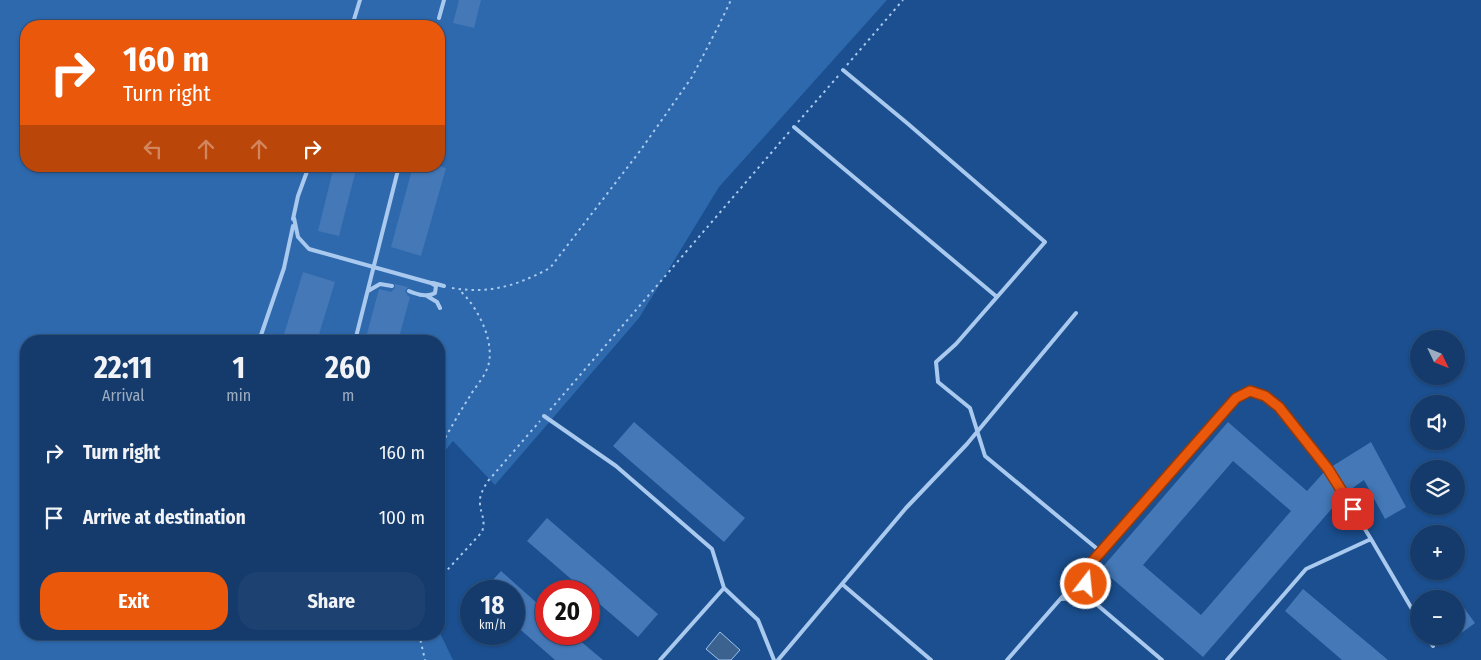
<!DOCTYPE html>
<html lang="en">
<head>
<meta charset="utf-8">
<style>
  body { margin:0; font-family:"Fira Sans Condensed",sans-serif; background:#1d4271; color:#f1f3f6; height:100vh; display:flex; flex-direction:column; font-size:19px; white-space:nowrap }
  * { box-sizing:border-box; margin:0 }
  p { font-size:16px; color:#9dadc1 }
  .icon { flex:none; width:28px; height:28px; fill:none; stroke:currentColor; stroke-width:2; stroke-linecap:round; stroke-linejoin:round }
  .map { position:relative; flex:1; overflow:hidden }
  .side { position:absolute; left:20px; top:335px; width:425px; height:305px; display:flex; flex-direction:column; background:#143b6b; border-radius:20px; box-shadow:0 1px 4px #0004,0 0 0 1px #33557e }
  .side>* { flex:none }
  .guide { position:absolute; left:20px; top:20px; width:425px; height:152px; border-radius:20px; box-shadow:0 1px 4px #0004,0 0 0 1px #33557e; background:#ea580c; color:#fff; overflow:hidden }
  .needle { width:32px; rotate:133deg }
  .tools { position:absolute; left:1410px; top:330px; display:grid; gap:10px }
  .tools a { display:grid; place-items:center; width:55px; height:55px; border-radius:50%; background:#143b6b; box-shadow:0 1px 4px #0004,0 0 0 1px #33557e; font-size:25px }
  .speed { position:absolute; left:460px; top:580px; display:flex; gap:10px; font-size:25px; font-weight:700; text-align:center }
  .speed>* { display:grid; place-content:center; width:65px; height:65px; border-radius:50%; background:#143b6b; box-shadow:0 1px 4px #0004,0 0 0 1px #33557e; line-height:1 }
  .speed small { font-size:12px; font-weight:400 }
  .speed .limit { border:8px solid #d22; background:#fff; color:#111 }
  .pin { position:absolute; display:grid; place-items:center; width:42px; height:42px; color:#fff; margin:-21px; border-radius:10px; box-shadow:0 2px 8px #0006 }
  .me { position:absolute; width:55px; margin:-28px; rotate:16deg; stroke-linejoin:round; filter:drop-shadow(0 0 4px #0008) }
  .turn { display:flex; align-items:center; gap:18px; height:105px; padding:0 20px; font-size:22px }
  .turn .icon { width:65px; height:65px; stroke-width:2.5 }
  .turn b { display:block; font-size:35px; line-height:42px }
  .lanes { display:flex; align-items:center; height:48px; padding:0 20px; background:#0003; justify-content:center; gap:25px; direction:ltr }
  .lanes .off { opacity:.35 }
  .eta { display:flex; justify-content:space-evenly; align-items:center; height:85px; text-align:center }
  .eta b { font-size:30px; font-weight:700; line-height:35px }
  .cta { display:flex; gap:10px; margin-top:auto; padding:10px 20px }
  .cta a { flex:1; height:58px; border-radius:20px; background:#ea580c; color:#fff; font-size:20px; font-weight:700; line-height:58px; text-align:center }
  .cta a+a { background:#1d4271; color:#f1f3f6 }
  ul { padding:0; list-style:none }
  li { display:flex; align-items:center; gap:15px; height:65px; padding:0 20px }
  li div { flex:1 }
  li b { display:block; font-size:19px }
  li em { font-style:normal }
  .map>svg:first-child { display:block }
  .green { fill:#2e69ad; fill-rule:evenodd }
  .water { fill:#3c6290; stroke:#9cc4f0 }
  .building { fill:#4478b7; fill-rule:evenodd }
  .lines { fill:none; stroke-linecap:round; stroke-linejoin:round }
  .path { stroke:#a9c9ee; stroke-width:2; stroke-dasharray:2.5 4; stroke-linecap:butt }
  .lane { stroke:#a9c9ee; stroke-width:4 }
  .route-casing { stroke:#983908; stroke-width:12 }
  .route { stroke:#ea580c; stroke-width:9 }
</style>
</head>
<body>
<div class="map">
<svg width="1481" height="660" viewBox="0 0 1481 660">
  <rect width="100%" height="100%" fill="#1b4f8f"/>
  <!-- green -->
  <path class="green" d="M0,0H887L719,187L639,318L495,485L453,441L439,458V341H26V634H439V631L453,660H0ZM26,26H439V166H26Z"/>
  <!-- water -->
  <path class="water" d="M720,632L740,650L731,660H719L706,649Z"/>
  <!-- building -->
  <path class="building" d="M459,0H481L474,28L453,23Z
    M334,166H357L339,236L318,231Z
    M413,166H439L446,168L421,256L391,247Z
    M303,272L335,282L317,341H282Z
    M395,284L408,287L405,291L408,296L410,297L398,341H365L379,289L391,292L395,288Z
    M634,422L745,518L724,542L613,446Z
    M1228,422L1307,491L1325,471L1341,498L1203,657L1101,569ZM1233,461L1291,511L1201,615L1143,565Z
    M1371,442L1406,507L1385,519L1364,480L1347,492L1331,467Z
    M547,518L658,614L638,637L589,595V591H585L527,541Z
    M501,571L546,611V634H572L603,660H555L514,624V591H483Z
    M1303,589L1388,660H1342L1285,611Z
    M1464,608L1475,623L1456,637V613Z"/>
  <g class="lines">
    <!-- path -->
    <path class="path" d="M847,65L903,0
      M798,122L839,75
      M452,288C490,294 516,286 550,268L640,151L692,77L719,25L731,0
      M550,410L790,131
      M439,449C449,431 459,413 470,396C475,387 483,379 487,369C497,345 478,306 459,290
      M439,579L482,532C486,519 481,516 480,504C479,496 483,489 488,481L540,421
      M419,634L425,660"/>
    <!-- lane -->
    <path class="lane" d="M439,18L444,0
      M352,26L360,0
      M843,70L907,123L1045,242L956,344L936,362L938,382L970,408L985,456L1101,552
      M794,127L997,297
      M294,218L298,237L309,249L431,283L436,286L435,293C427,298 417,294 409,291
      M293,219L298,196L309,166
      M433,283L444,286
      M368,291L380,284L392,286
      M427,296L437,302L440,308
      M259,341L284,268L293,226
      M355,341L399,166
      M544,416L616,466L712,549L724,588L758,620L774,660
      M1085,571L1088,597L1162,660
      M842,584L931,660
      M1061,599L1088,597
      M1427,636L1433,646
      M660,660L724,588
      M778,660L906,508L967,444L1076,313
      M1007,660L1236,398L1250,391L1265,397L1279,407L1328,469L1371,539L1419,621
      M1227,660L1306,569L1371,539"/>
  </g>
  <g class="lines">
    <!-- route casing -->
    <g class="route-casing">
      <path id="route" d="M1086,584L1084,571L1236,398L1250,391L1265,396L1279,407L1328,469L1353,509"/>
    </g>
    <!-- route -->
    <use href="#route" class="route"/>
  </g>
</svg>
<div class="tools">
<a><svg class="needle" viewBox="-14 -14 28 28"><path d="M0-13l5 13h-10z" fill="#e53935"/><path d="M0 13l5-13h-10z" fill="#9dadc1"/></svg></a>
<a><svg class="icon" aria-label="sound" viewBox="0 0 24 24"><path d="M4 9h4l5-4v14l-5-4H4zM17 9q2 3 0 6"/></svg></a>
<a><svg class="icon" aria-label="layers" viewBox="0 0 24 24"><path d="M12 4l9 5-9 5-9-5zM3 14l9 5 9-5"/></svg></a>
<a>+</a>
<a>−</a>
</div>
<div class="speed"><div>18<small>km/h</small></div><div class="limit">20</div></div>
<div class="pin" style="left:1353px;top:509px;background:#d93025"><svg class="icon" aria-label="arrive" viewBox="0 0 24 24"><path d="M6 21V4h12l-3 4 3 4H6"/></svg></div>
<svg class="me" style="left:1086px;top:584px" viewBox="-20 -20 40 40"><circle r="17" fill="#ea580c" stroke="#fff" stroke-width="3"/><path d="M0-11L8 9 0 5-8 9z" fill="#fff"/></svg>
<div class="guide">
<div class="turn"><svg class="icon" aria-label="right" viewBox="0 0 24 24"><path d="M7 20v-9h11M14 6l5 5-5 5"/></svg><div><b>160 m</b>Turn right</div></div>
<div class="lanes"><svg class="icon off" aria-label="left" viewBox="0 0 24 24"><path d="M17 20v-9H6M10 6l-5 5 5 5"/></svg><svg class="icon off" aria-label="ahead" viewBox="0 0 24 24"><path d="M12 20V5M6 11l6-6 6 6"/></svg><svg class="icon off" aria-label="ahead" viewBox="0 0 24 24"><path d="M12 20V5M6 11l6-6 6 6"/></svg><svg class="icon" aria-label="right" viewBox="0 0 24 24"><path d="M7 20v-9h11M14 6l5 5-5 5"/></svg></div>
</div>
<section class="side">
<div class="eta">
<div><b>22:11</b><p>Arrival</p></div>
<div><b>1</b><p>min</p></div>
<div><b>260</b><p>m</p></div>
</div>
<ul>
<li><svg class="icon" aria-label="right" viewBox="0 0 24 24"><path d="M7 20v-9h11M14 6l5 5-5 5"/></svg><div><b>Turn right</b></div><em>160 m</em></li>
<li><svg class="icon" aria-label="arrive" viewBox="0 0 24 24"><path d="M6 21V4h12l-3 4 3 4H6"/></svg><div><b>Arrive at destination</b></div><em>100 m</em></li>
</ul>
<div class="cta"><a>Exit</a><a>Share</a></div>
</section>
</div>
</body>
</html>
